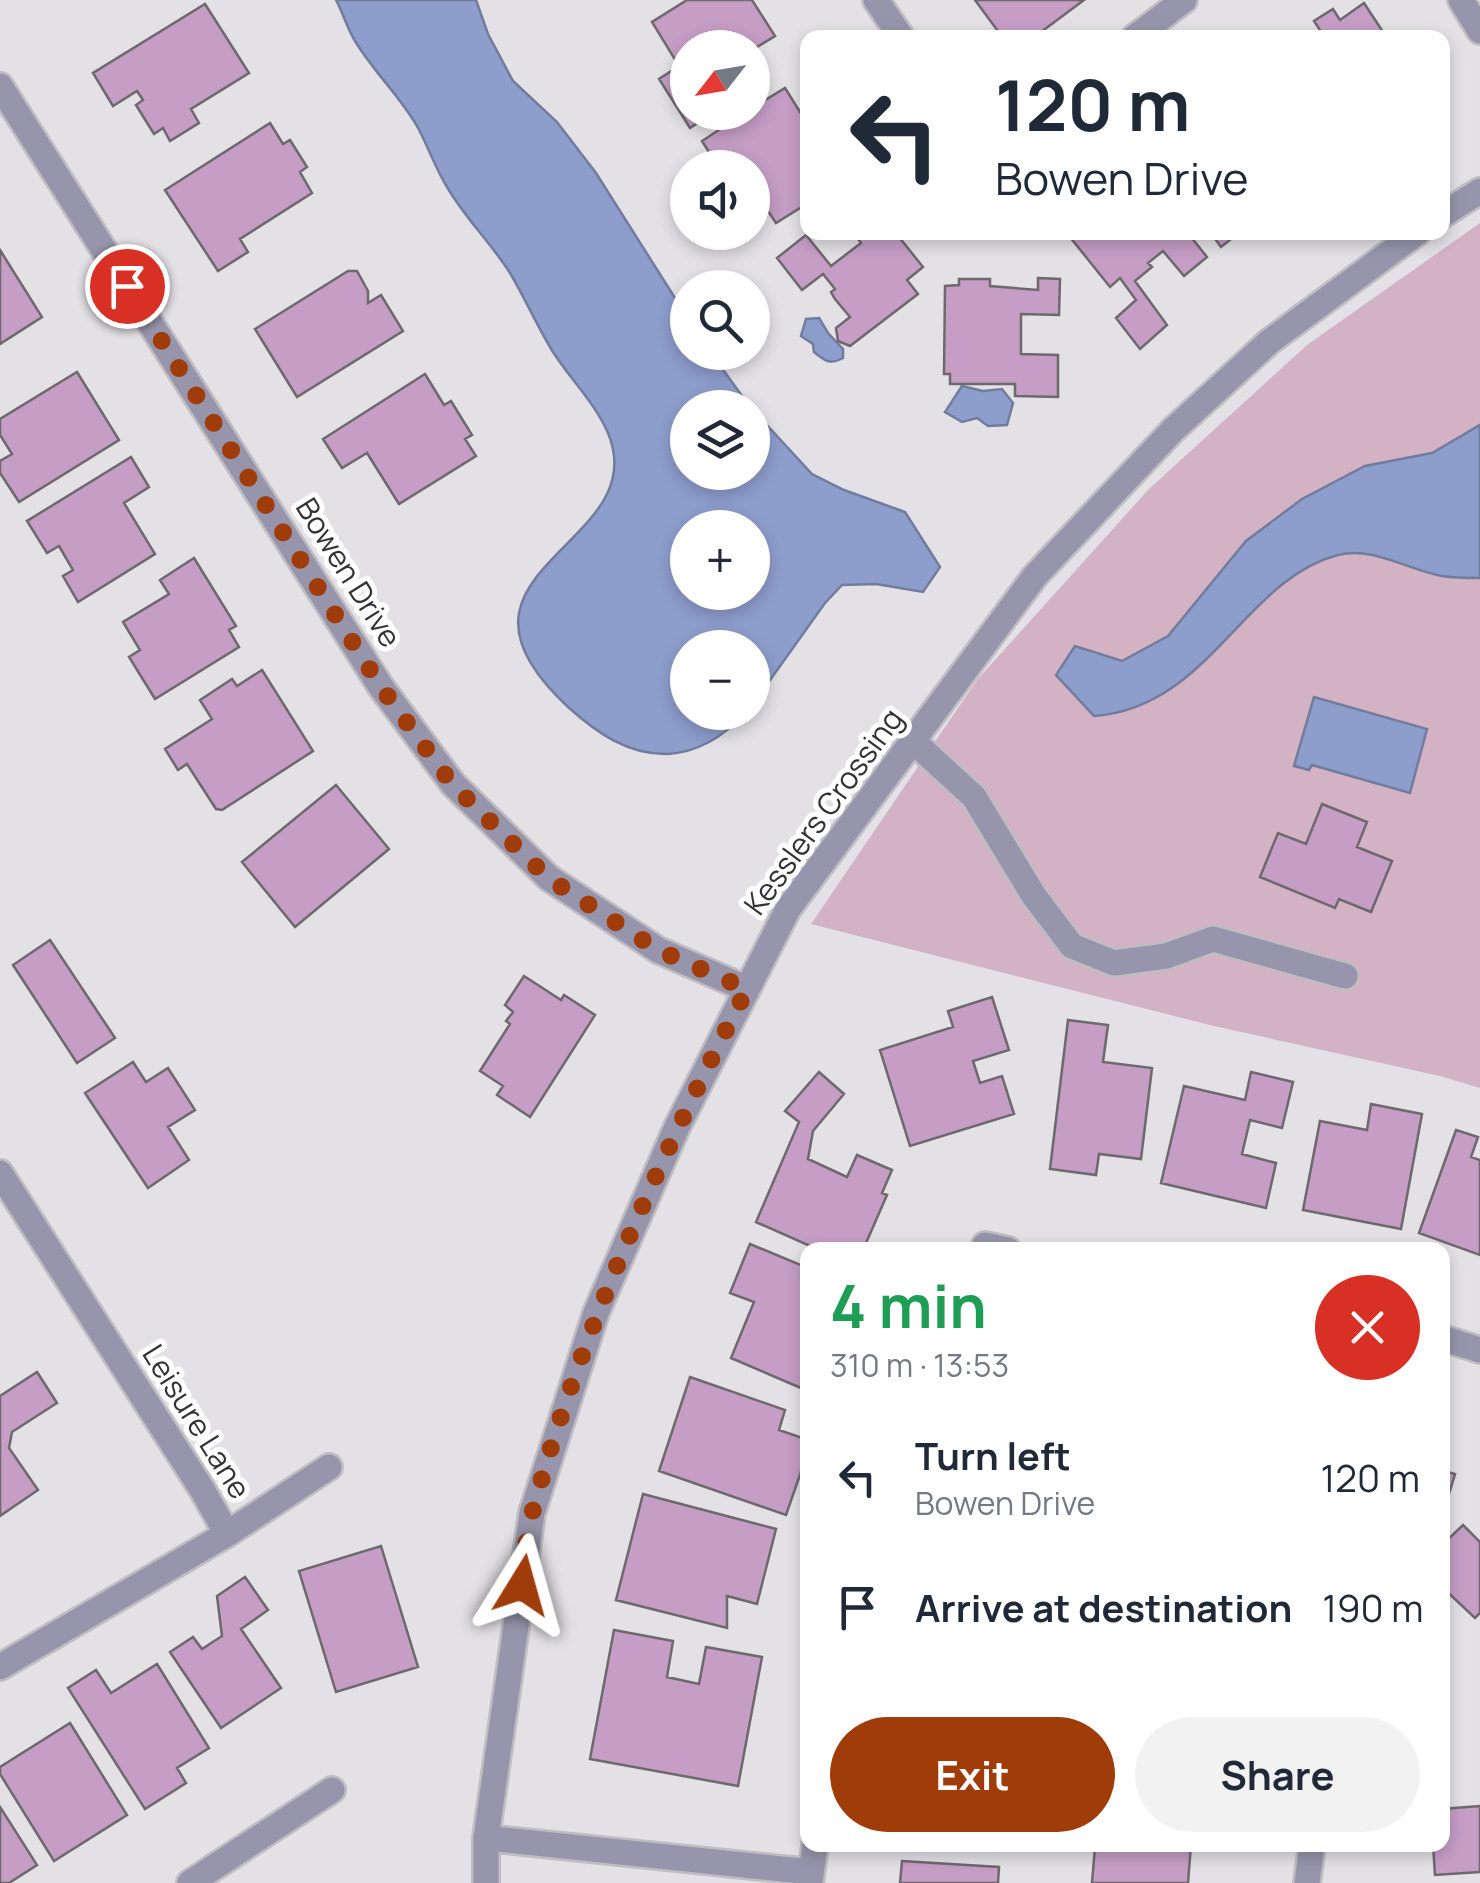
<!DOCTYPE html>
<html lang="en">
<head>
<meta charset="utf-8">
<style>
  body { margin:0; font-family:Manrope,sans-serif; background:#f2f2f3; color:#1f2937; height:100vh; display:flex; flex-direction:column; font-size:38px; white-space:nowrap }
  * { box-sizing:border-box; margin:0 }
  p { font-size:32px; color:#747a83 }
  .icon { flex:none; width:55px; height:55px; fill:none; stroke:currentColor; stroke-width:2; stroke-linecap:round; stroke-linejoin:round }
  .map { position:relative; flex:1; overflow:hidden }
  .details { position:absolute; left:800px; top:1242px; width:650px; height:610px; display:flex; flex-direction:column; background:#fff; border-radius:20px; box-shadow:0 5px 15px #0003 }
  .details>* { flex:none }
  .top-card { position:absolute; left:800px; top:30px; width:650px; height:210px; border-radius:20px; box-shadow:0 5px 15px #0003; background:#fff; color:#1f2937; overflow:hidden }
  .needle { width:65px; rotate:239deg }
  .controls { position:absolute; left:670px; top:30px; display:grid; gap:20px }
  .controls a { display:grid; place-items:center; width:100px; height:100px; border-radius:50%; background:#fff; box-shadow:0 5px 15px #0003; font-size:50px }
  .pin { position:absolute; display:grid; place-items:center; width:85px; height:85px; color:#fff; margin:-42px; border:5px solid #fff; border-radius:50%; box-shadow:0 2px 10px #0007 }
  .me { position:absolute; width:110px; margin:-55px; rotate:8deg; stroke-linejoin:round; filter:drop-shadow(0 0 8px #0008) }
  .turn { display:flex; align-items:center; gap:35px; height:210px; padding:0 30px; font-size:45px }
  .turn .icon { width:130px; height:130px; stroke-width:2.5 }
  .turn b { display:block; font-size:70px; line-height:85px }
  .round { display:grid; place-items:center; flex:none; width:105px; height:105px; border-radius:52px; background:#f2f2f3 }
  .summary { display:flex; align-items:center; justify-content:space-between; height:170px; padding:0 30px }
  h1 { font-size:60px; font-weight:700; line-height:75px; color:#1e9e55 }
  .action { display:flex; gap:20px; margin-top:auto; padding:20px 30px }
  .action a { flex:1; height:115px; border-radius:60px; background:#a03c0a; color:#fff; font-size:40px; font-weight:700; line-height:115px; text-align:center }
  .action a+a { background:#f2f2f3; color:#1f2937 }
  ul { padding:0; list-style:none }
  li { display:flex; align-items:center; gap:30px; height:130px; padding:0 30px }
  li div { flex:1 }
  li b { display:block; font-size:38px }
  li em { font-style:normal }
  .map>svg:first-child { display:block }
  .green { fill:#d2b2c3 }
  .water { fill:#8d9dcc; stroke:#727d9e; stroke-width:2.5; fill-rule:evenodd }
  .building { fill:#c59dc5; stroke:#6d696d; stroke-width:2.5 }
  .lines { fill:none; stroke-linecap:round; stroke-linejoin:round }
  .minor-casing { stroke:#c0bdc2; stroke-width:30 }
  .minor { stroke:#9695ab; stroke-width:25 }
  .route { stroke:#a03c0a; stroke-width:18; stroke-dasharray:0 32.4 }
  .labels { text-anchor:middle; stroke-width:10; stroke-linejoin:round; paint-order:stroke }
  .street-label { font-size:30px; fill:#323133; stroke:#fff }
</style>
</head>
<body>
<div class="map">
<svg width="1480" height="1883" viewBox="0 0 1480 1883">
  <rect width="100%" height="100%" fill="#e3e0e6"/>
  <!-- green -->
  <path class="green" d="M1480,223V1088L1440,1076L1214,1026L811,924L977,680L1149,489L1307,345Z"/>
  <!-- water -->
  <path class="water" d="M336,0H476L488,34L513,81L557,122L596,173L687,317L688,352L711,353L750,407L688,408V472H752L753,410L812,474L844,490L905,512L940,567L923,592L876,584L842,585L825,603L753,704L752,648H688V712L745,713C725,735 699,752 668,754C628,755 597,733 568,707C419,569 656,547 608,433C595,403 571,380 553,352C537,326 525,298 510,273C491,243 465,218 447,187C435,168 428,146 417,126C399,95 373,71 355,41C347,28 343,13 336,0ZM688,528H752V592H688Z
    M819,318L828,333L843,349V358C830,365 825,361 814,352L813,344L801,336L806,319Z
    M962,386L983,391L1002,389L1013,403L1007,425L988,426L977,418L962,422L945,412Z
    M1480,425V578C1467,578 1454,578 1442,576C1408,570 1373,546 1338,555C1244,579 1209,708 1094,716L1056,675L1075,646L1122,661L1168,636L1246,541L1302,499L1365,466L1432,453Z
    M1314,697L1427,729L1410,793L1312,765L1309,770L1294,766Z"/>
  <!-- building -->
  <path class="building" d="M687,0H752L775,36L752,50V48H688V112H714L690,128L659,79L679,66L652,22Z
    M975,0H1084L1033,38H1003Z
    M1364,3L1387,38H1325L1314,21L1333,9L1340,20Z
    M205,4L249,73L191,109L199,123L170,141L163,128L154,134L136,105L143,100L137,91L113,106L93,73Z
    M753,61L765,81L752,88V62Z
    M785,88L805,120L808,118V203L776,223L762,202L757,205L752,198V168H719L702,141L746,112H752V108Z
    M270,123L283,144L290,140L307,167L300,172L312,193L240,239L248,252L218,271L165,190Z
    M853,232H895L923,267L907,280L918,294L850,346L838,341L836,328L850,317L835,299L831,292L835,289L823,274L802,290L777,258L806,235L831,266L861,243Z
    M1075,232H1187L1207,257L1184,276L1163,251L1148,263L1152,267L1135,281L1167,325L1140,349L1116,318L1136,300L1120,278L1110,287L1070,237Z
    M1210,232H1240L1221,247Z
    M0,250L42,317L0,344Z
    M348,271H357L368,291V303L381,295L403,331L297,397L255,329Z
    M1038,278L1060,279L1059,315L1021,314V354L1058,355V397L1015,396V384H950V374H944L945,286L959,285V279H990V286L1038,290Z
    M77,372L119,440L19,502L0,473V461L12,454L0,435V419Z
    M425,374L444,405L451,401L472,435L465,439L476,456L399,504L367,453L342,468L323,439Z
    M131,457L149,487L124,503L155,554L78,602L63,576L73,570L59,546L47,553L27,521Z
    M194,558L236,626L229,630L239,647L155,699L129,657L140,650L123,622L169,594L160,580Z
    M262,670L313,751L222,810L216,809L187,764L178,770L165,749L212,719L200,700L232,679L237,686Z
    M336,785L389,849L295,927L242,862Z
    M1322,804L1367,822L1357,847L1392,861L1371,912L1339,899L1335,908L1260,877L1278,833L1306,844Z
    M50,940L115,1038L77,1063L13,965Z
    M524,976L561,1000L564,995L595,1015L530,1117L497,1095L503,1086L480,1071L510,1024L506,1021L513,1012L505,1005Z
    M992,997L1009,1050L973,1061L980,1083L1002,1076L1014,1114L910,1146L880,1050L953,1027L948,1011Z
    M1068,1020L1108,1025L1103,1062L1152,1068L1141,1159L1099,1154L1096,1175L1050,1169Z
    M133,1062L146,1082L168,1068L195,1110L168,1127L189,1160L148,1188L85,1093Z
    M819,1072L844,1094L813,1131L808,1159L847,1177L857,1155L892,1170L882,1193L887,1195L863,1250H819L756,1222L799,1122L785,1111Z
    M1251,1072L1293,1082L1282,1128L1250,1120L1242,1154L1276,1163L1266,1208L1161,1183L1184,1086L1245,1100Z
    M1371,1104L1422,1114L1401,1229L1303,1210L1320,1121L1367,1130Z
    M1456,1130L1478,1137L1471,1157L1480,1160V1255L1419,1233Z
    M750,1244L808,1268V1391L731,1358L754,1302L730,1293Z
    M37,1372L57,1403L12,1432L9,1448L38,1490L0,1516V1396Z
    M690,1377L785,1410L779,1430L808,1440V1452L786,1515L659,1471Z
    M1442,1470L1455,1474L1442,1517Z
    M643,1494L776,1529L757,1604L727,1596V1628L616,1600Z
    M1463,1525L1480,1542V1613L1475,1618L1442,1587V1545Z
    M381,1546L418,1667L336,1692L299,1571Z
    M245,1577L268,1610L241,1629L281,1688L221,1728L170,1652L193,1637L202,1649L222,1636L217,1596Z
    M614,1630L673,1641L667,1677L699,1684L706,1647L762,1657L738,1786L590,1759Z
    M157,1664L209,1748L177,1768L186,1783L145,1809L68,1688L96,1670L111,1693Z
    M70,1723L127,1815L54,1861L0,1774V1767Z
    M1480,1806V1872L1435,1875L1433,1845H1442V1809Z
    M0,1807L37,1865L9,1883H0Z
    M1108,1845H1191L1188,1883H1092L1095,1847L1107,1848Z
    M902,1861L999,1867L998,1883H900Z"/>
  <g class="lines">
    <!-- minor casing -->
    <g class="minor-casing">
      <path id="minor" d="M876,0L902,38
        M1461,0L1480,31
        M1134,38L1184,0
        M0,86L381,687L453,784L549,878L658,950L747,989
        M1442,215L1480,191
        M914,742L974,797L1034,896L1072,946L1114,963L1166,956L1213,939L1345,976
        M0,1173L203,1491L227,1534L0,1667
        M983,1250L985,1245L1008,1250
        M1442,1338L1480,1350
        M227,1534L329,1467
        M486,1838L811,1872
        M190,1883L332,1790
        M486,1883V1838L532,1513L596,1313L677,1127L788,909L1035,576L1173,430L1269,342L1418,232
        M810,1883L815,1845
        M1307,1883L1312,1845"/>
    </g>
    <!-- minor -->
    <use href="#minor" class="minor"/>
  </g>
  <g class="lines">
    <!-- route -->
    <path class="route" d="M127,286L381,687L452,784L548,878L658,950L747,989C661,1156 582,1328 533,1510C526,1534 525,1560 522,1585"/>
  </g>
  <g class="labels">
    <!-- street labels -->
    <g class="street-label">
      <text transform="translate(348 573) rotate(58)" y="10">Bowen Drive</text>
      <text transform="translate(824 812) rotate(-54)" y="10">Kesslers Crossing</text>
      <text transform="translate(196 1422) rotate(58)" y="10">Leisure Lane</text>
    </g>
  </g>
</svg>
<div class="controls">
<a><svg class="needle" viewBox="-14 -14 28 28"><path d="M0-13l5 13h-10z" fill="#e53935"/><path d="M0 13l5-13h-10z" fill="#747a83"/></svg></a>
<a><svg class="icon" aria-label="sound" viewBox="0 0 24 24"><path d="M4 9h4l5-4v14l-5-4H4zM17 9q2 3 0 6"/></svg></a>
<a><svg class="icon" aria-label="search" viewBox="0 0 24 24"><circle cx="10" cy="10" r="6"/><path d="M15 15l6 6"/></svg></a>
<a><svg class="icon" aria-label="layers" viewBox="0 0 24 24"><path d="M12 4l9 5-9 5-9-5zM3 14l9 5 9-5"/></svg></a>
<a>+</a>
<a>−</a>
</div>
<div class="pin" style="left:127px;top:286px;background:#d93025"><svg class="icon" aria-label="arrive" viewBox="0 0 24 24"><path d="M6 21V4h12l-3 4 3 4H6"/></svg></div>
<svg class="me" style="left:522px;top:1585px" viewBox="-20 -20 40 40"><path d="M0-17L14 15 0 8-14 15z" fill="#a03c0a" stroke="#fff" stroke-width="4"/></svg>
<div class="top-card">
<div class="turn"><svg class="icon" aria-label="left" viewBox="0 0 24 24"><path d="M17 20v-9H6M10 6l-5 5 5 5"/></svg><div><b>120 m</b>Bowen Drive</div></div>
</div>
<section class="details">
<div class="summary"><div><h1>4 min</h1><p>310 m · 13:53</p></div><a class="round" style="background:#d93025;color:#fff"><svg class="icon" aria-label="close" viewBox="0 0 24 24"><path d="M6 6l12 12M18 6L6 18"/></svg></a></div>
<ul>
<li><svg class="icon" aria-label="left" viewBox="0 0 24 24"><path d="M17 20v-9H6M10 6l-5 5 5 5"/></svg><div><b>Turn left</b><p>Bowen Drive</p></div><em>120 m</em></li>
<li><svg class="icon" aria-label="arrive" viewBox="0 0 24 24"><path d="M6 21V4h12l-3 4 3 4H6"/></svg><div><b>Arrive at destination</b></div><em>190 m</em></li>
</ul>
<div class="action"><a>Exit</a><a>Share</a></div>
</section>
</div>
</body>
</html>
